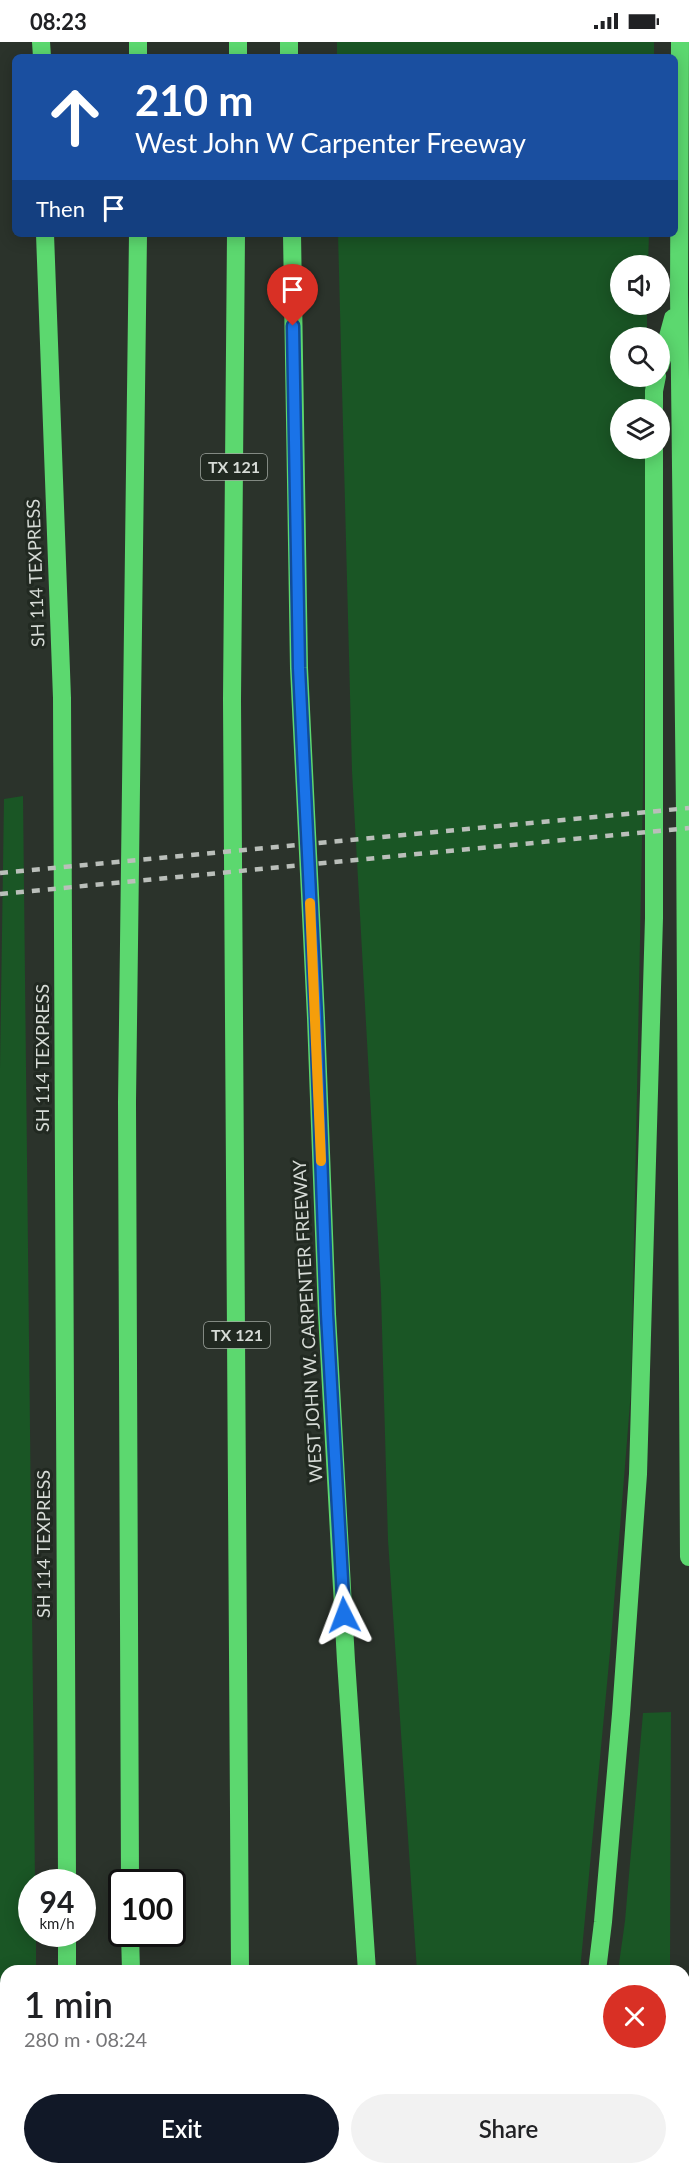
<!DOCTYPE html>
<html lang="en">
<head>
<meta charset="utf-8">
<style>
  body { margin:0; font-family:Lato,sans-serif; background:#f2f2f2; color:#202124; height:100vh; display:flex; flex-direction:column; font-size:22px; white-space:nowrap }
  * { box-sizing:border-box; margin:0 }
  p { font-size:20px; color:#757577 }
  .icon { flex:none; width:33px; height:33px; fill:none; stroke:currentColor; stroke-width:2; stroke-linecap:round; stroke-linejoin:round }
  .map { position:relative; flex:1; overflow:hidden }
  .panel { position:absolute; left:0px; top:1923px; width:690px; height:210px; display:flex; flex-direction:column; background:#fff; border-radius:18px 18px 0 0; box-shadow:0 3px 15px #0003 }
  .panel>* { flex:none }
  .top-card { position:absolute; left:12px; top:12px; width:666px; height:183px; border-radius:9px; box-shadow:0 3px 15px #0003; background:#1a4fa0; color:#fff; overflow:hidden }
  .controls { position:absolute; left:610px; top:213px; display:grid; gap:12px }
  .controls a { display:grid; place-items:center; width:60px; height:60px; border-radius:50%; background:#fff; box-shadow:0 3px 15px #0003; font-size:30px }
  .speed { position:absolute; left:18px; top:1827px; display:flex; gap:12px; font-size:30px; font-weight:700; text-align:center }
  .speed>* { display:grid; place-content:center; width:78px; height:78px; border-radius:50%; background:#fff; box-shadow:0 3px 15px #0003; line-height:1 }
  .speed small { font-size:15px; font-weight:400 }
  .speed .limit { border:3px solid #111; border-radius:9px; background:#fff; color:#111 }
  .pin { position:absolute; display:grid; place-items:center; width:51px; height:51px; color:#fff; margin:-62px -26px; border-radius:50% 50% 50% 0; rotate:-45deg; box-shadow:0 0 6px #0007 }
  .pin .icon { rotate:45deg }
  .me { position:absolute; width:66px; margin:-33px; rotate:357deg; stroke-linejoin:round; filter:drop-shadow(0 0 4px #0008) }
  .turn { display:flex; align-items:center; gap:21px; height:126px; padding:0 24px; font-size:27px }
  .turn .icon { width:78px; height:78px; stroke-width:2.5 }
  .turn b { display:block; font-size:42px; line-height:51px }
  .then { display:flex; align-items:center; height:57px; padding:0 24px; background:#0003; gap:12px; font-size:22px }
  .round { display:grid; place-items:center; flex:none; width:63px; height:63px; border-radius:32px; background:#f2f2f2 }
  .summary { display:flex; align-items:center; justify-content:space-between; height:102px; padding:0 24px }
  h1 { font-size:36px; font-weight:600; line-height:45px }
  .action { display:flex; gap:12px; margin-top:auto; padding:12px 24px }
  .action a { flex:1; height:69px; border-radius:36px; background:#111827; color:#fff; font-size:24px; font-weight:600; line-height:69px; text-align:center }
  .action a+a { background:#f2f2f2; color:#202124 }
  .status { display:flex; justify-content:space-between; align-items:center; height:42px; padding:0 30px; background:#fff; direction:ltr }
  .status svg { height:16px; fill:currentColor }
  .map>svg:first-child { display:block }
  .green { fill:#1a5625 }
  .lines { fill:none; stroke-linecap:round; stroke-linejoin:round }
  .highway { stroke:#5cd86f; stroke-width:18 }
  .rail { stroke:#babfba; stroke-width:4.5; stroke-dasharray:8 8; stroke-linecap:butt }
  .route-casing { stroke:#114b97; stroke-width:15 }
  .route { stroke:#1a73e8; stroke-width:10 }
  .slow { stroke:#f59e0b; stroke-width:10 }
  .labels { text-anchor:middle; stroke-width:6; stroke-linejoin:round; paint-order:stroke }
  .shield { fill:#212921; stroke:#a0a6a0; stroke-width:1.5 }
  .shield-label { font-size:16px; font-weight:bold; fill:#d6dbd6 }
  .street-label { font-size:18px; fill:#d6dbd6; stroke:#212921 }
</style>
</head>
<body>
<div class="status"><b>08:23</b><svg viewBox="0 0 49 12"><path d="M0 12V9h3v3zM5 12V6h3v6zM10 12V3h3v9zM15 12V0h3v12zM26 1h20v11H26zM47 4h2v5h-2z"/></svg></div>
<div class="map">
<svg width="689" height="2133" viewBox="0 0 689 2133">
  <rect width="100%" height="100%" fill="#2b332b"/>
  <!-- green -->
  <path class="green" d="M337,0H654V15H337Z
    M338,192H649L648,223L621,224V262L647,263V295L621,296V334L646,335V367L621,368V406L646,407L643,748L631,1349L610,1610L580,1929H417L388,1498L381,1251L352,729Z
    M23,754L35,1840H32V1892H36V1929H6V2127H38V2133H0V1027L4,757Z
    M671,1670L670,1929H618L625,1879L643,1671Z
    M422,2127H554L553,2133H422Z
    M592,2127H669V2133H592Z"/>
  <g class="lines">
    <!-- highway -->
    <path class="highway" d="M41,0L42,15
      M138,0V15
      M289,0V15
      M680,0L679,251L685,770L689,1515
      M238,15V0
      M45,192L62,656L67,1840
      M236,192L232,658L240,1929
      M292,192L299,626L316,976L327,1272L346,1619L367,1929
      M660,324L673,276
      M654,368V349L657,334
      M130,1840L127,1060L138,192
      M67,1892V1929
      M130,1892L131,1929
      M597,1929L603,1880L621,1672L638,1432L654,876V406
      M69,2127V2133
      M132,2127V2133
      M375,2127V2133
      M241,2133V2127
      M571,2133L572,2127"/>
    <!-- rail -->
    <path class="rail" d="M0,831L689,766
      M0,852L689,786"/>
  </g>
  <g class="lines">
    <!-- route casing -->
    <g class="route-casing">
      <path id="route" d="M293,284L299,626L316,976L327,1272L344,1573"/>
    </g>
    <!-- route -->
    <use href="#route" class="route"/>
    <!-- slow -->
    <path class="slow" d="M310,861L321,1119"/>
  </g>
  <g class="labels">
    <!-- shield labels -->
    <g class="shield">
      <rect x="201" y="412" width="66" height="26" rx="4.5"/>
      <rect x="204" y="1280" width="66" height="26" rx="4.5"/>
    </g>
    <g class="shield-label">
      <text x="234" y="431">TX 121</text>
      <text x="237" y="1299">TX 121</text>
    </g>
    <!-- street labels -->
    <g class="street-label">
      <text transform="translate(36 531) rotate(-92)" y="6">SH 114 TEXPRESS</text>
      <text transform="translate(43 1016) rotate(-90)" y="6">SH 114 TEXPRESS</text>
      <text transform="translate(308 1279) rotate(-93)" y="6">WEST JOHN W. CARPENTER FREEWAY</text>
      <text transform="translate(44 1502) rotate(-90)" y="6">SH 114 TEXPRESS</text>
    </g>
  </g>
</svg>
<div class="controls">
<a><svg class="icon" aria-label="sound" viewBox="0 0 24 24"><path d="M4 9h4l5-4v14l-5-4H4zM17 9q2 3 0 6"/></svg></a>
<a><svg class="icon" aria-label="search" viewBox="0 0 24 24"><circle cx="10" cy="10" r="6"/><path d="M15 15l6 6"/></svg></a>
<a><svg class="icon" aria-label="layers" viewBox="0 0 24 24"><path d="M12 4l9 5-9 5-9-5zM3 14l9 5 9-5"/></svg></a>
</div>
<div class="speed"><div>94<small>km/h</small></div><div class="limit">100</div></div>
<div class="pin" style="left:293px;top:284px;background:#d93025"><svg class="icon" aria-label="arrive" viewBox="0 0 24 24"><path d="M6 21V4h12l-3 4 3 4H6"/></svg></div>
<svg class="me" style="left:344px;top:1573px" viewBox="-20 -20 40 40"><path d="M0-17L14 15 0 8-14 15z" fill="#1a73e8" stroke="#fff" stroke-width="4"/></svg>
<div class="top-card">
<div class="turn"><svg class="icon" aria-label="ahead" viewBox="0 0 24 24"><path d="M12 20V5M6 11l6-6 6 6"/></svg><div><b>210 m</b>West John W Carpenter Freeway</div></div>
<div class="then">Then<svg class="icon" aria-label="arrive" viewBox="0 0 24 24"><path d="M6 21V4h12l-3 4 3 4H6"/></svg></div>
</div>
<section class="panel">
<div class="summary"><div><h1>1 min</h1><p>280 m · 08:24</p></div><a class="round" style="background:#d93025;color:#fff"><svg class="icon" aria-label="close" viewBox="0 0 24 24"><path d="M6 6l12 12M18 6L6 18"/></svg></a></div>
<div class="action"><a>Exit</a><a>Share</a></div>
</section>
</div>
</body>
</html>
